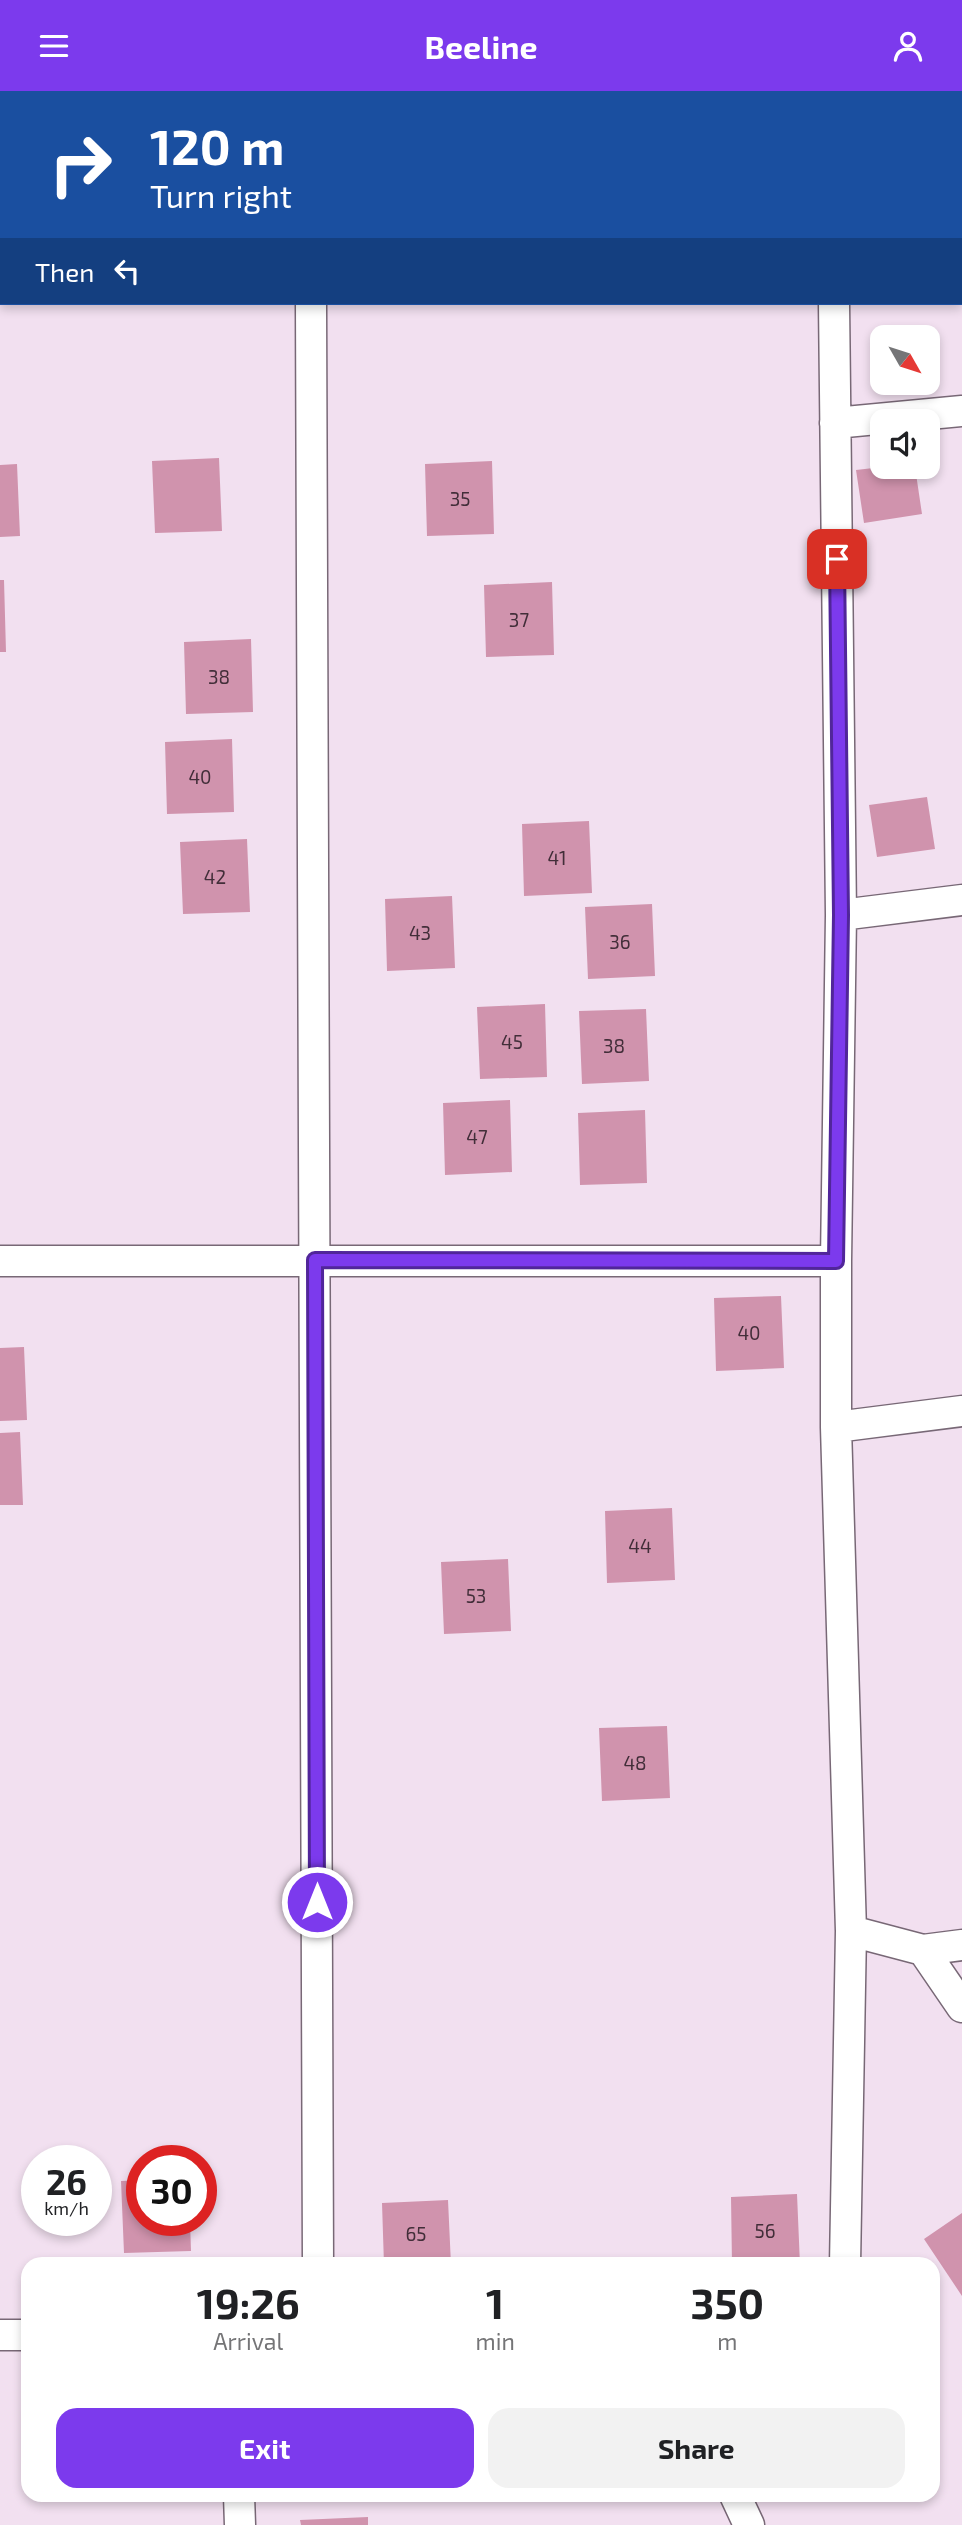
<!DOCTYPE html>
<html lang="en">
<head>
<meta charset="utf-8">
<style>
  body { margin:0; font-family:"Exo 2",sans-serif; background:#f2f2f2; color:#202124; height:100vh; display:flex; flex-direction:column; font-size:26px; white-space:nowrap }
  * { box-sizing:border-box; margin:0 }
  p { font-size:23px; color:#757577 }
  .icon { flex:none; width:38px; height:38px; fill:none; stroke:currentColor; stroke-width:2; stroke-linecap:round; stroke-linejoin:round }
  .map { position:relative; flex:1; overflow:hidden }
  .details { position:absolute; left:21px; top:2166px; width:919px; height:245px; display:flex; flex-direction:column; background:#fff; border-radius:21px; box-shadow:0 4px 10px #0003 }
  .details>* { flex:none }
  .banner { position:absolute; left:0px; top:0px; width:962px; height:214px; box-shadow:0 4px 10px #0003; background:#1a4fa0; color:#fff; overflow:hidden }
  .needle { width:46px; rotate:129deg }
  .buttons { position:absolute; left:870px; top:234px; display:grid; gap:14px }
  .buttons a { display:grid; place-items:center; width:70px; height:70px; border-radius:14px; background:#fff; box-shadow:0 4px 10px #0003; font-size:35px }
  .speed { position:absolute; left:21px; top:2054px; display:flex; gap:14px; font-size:35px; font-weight:700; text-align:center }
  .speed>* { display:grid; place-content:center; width:91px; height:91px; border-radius:50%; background:#fff; box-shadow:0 4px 10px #0003; line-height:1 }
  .speed small { font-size:18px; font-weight:400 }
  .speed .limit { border:10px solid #d22; background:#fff; color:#111 }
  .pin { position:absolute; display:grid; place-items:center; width:60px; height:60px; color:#fff; margin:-30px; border-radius:14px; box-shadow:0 4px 10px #0006 }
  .me { position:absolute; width:77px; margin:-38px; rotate:0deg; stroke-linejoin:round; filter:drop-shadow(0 0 5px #0008) }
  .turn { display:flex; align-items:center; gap:24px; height:147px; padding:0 35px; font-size:32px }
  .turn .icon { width:91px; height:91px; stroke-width:2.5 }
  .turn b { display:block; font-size:49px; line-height:60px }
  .then { display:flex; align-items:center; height:66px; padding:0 35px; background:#0003; gap:14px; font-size:26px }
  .eta { display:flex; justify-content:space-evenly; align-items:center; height:119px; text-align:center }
  .eta b { font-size:42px; font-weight:700; line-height:49px }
  .cta { display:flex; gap:14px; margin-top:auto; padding:14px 35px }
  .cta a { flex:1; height:80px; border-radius:21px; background:#7c3aed; color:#fff; font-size:28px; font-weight:700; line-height:80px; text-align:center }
  .cta a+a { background:#f2f2f2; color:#202124 }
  header { display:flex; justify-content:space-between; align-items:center; height:91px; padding:0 35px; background:#7c3aed; color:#fff; font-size:32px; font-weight:700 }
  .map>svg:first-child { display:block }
  .building { fill:#d093ad }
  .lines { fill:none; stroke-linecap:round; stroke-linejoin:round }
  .street-casing { stroke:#786876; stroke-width:33 }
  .street { stroke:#fff; stroke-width:30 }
  .route-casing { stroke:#51269a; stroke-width:18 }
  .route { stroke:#7c3aed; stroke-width:12 }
  .labels { text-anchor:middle; stroke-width:5; stroke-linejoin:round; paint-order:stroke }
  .number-label { font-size:19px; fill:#422e39 }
</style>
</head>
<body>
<header><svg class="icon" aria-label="menu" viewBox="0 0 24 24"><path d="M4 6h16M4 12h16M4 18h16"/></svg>Beeline<svg class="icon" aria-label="person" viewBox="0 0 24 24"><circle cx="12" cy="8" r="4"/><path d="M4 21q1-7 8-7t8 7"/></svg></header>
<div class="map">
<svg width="962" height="2434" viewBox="0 0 962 2434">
  <rect width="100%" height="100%" fill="#f2e0f0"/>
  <!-- building -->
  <path class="building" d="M219,367L222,440L155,442L152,370Z
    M492,370L494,443L427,445L425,373Z
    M17,373L20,445L0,446V374Z
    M882,376H915L922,423L864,432L856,379Z
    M0,489H4L6,561H0Z
    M552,491L554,564L486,566L484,494Z
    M251,548L253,621L186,623L184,551Z
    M232,648L234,721L167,723L165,651Z
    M927,706L935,758L877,766L869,714Z
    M589,730L592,802L524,805L522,733Z
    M247,748L250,821L183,823L180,751Z
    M452,805L455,877L387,880L385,808Z
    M652,813L655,885L588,888L585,816Z
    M545,913L547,986L480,988L477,916Z
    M646,918L649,990L582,993L579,920Z
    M510,1009L512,1081L445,1084L443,1012Z
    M645,1019L647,1092L580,1094L578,1022Z
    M781,1205L784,1277L716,1280L714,1207Z
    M24,1256L27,1329L0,1330V1257Z
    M20,1341L23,1414H0V1342Z
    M672,1417L675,1489L607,1492L605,1420Z
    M508,1468L511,1540L444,1543L441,1471Z
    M667,1635L670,1707L602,1710L599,1637Z
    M142,2089V2130H190L191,2160L124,2162L121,2090Z
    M797,2103L800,2174H732L731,2106Z
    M448,2109L451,2174H384L382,2112Z
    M962,2122V2205L924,2148Z
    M368,2426V2434H301L300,2429Z"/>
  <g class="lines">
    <!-- street casing -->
    <g class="street-casing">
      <path id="street" d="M311,0V2
        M832,0V2
        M311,212L318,2174
        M834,212L841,824L836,1170V1336L851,1840L845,2174
        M835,332L962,320
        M841,824L962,809
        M0,1170H836
        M836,1336L962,1320
        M851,1840L923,1859L962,1854
        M923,1859L962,1916
        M0,2244H28
        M239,2404L240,2434
        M735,2404L749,2434"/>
    </g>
    <!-- street -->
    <use href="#street" class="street"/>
  </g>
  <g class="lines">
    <!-- route casing -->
    <g class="route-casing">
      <path id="route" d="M317,1811L315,1169L836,1170L841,824L837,468"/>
    </g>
    <!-- route -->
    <use href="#route" class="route"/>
  </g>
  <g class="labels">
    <!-- number labels -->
    <g class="number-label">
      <text x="460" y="415">35</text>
      <text x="519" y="536">37</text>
      <text x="219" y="593">38</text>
      <text x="200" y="693">40</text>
      <text x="557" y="774">41</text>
      <text x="215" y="793">42</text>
      <text x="420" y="849">43</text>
      <text x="620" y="858">36</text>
      <text x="512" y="958">45</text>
      <text x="614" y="962">38</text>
      <text x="477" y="1053">47</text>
      <text x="749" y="1249">40</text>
      <text x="640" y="1462">44</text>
      <text x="476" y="1512">53</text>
      <text x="635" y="1679">48</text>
      <text x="765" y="2147">56</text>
      <text x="416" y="2150">65</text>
    </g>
  </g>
</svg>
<div class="buttons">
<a><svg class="needle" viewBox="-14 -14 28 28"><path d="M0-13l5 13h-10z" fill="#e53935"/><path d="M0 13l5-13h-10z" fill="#757577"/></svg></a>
<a><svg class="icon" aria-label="sound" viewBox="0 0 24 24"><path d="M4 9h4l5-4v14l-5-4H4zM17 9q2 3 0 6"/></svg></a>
</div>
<div class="speed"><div>26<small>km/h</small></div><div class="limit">30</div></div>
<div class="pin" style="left:837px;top:468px;background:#d93025"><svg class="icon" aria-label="arrive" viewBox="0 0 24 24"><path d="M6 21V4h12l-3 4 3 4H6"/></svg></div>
<svg class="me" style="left:317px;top:1811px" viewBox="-20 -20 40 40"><circle r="17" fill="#7c3aed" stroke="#fff" stroke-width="3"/><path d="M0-11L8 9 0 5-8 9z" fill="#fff"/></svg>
<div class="banner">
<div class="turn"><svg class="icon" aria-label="right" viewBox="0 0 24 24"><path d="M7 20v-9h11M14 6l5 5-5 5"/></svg><div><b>120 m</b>Turn right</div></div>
<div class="then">Then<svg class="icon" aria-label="left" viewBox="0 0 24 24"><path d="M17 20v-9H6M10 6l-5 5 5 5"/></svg></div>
</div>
<section class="details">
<div class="eta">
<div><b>19:26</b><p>Arrival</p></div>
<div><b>1</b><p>min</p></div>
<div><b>350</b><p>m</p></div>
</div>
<div class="cta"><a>Exit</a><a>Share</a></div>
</section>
</div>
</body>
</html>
